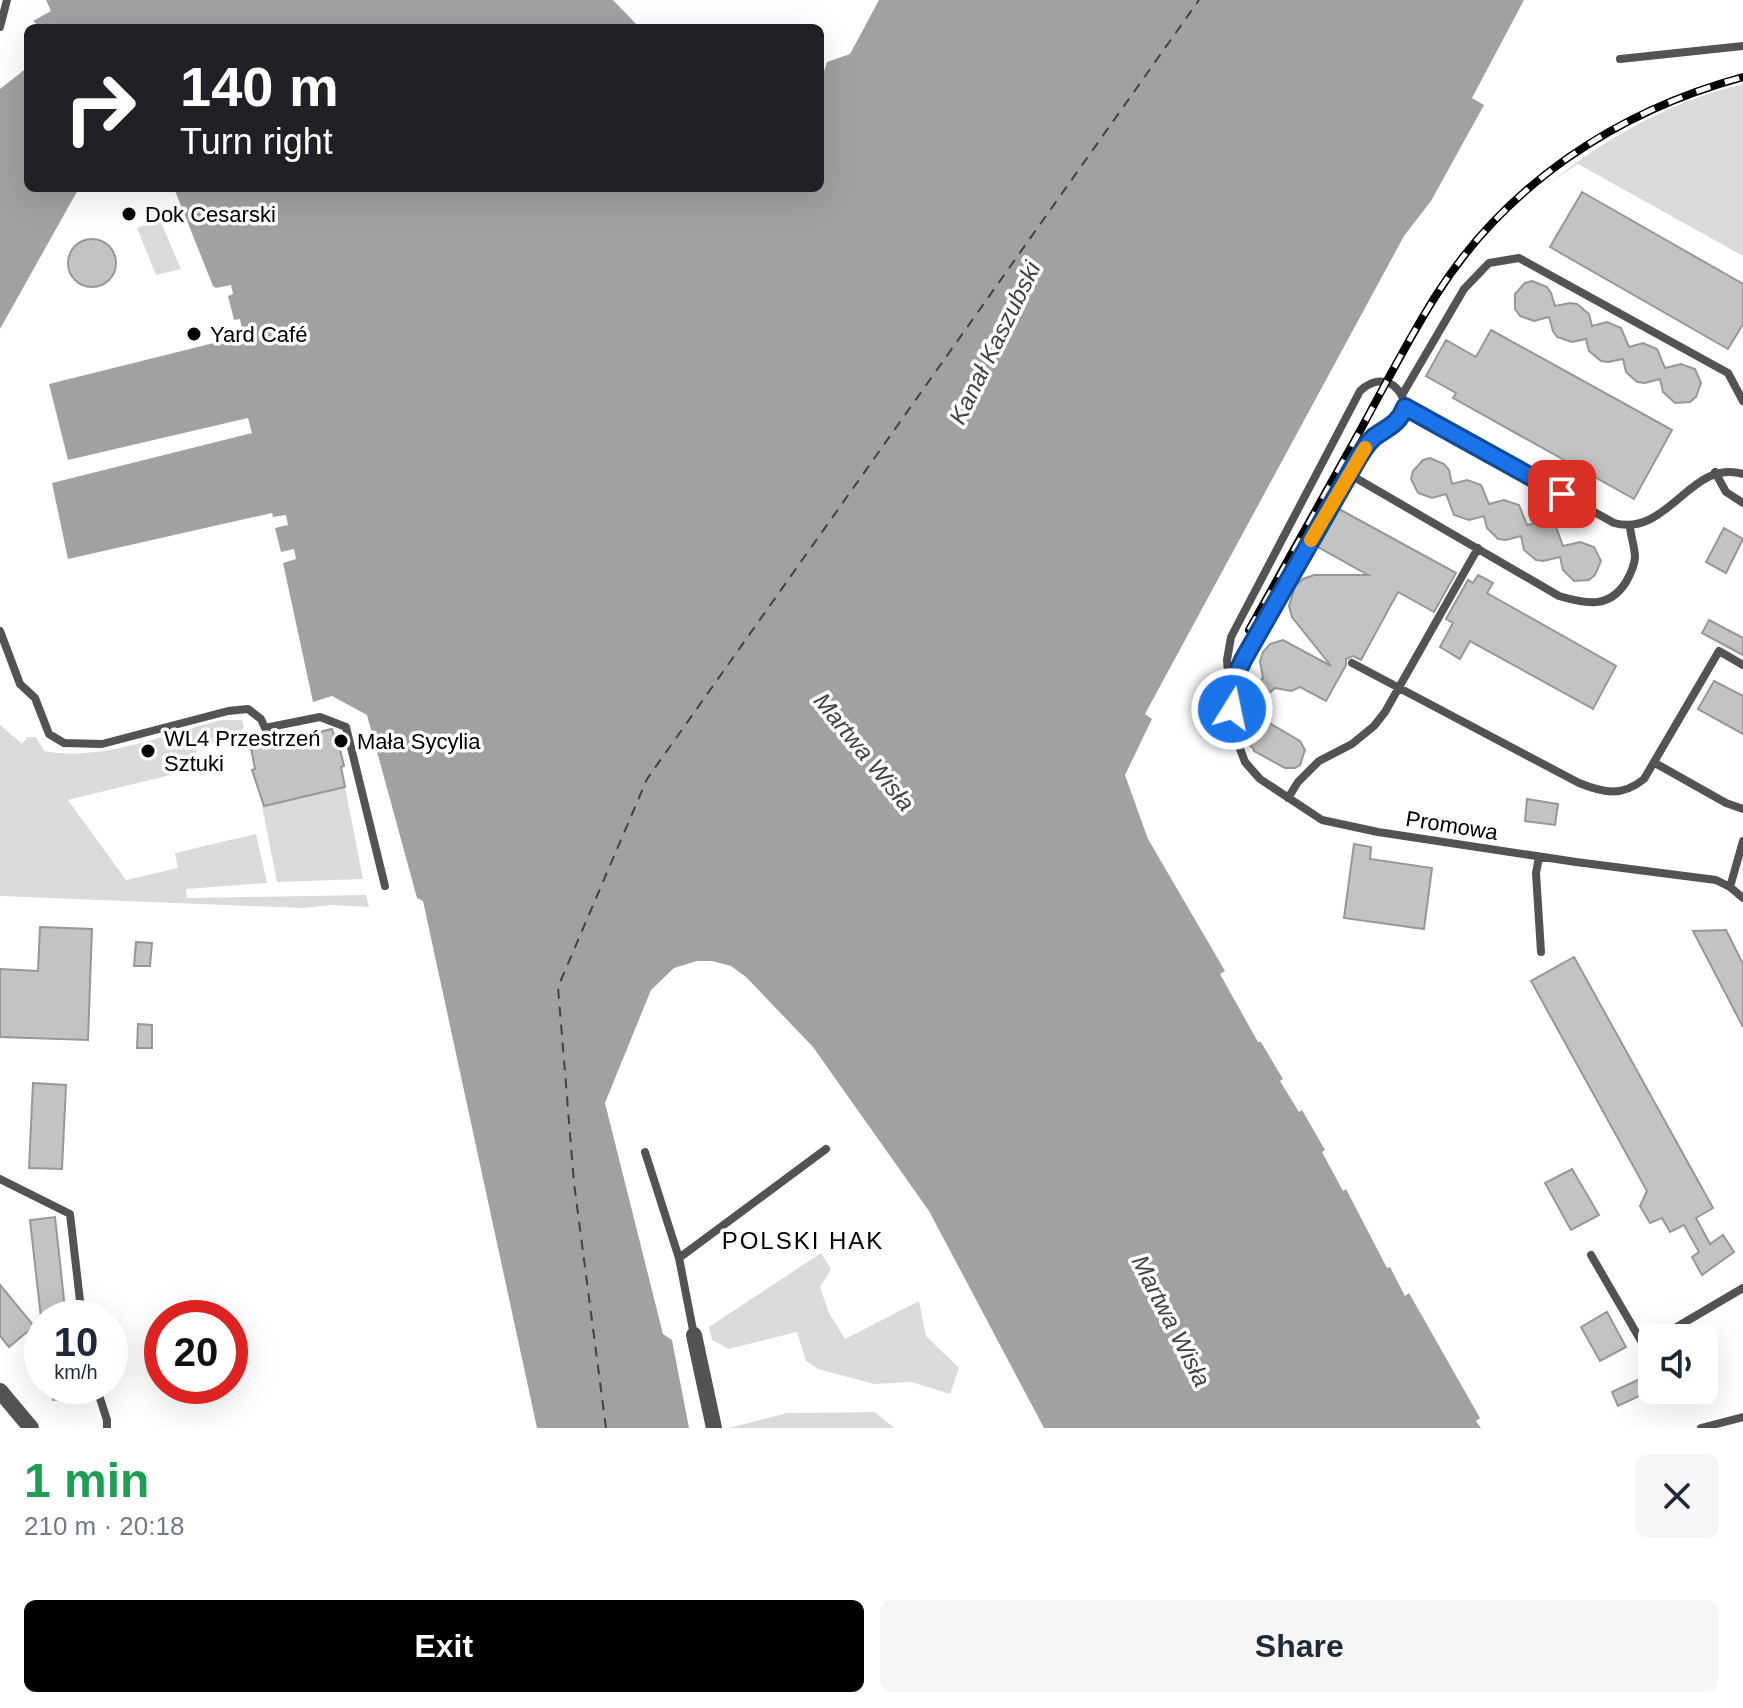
<!DOCTYPE html>
<html lang="en">
<head>
<meta charset="utf-8">
<style>
  body { margin:0; font-family:Helvetica,sans-serif; background:#f6f6f7; color:#1f2937; height:100vh; display:flex; flex-direction:column; font-size:30px; white-space:nowrap }
  * { box-sizing:border-box; margin:0 }
  p { font-size:26px; color:#747a83 }
  .icon { flex:none; width:44px; height:44px; fill:none; stroke:currentColor; stroke-width:2; stroke-linecap:round; stroke-linejoin:round }
  .map { position:relative; height:1428px; overflow:hidden }
  .details { display:flex; flex-direction:column; background:#fff; flex:1 }
  .details>* { flex:none }
  .hud { position:absolute; left:24px; top:24px; width:800px; height:168px; border-radius:12px; box-shadow:0 8px 32px #0002; background:#202124; color:#fff; overflow:hidden }
  .tools { position:absolute; left:1638px; top:1324px; display:grid; gap:16px }
  .tools a { display:grid; place-items:center; width:80px; height:80px; border-radius:12px; background:#fff; box-shadow:0 8px 32px #0002; font-size:40px }
  .speed { position:absolute; left:24px; top:1300px; display:flex; gap:16px; font-size:40px; font-weight:700; text-align:center }
  .speed>* { display:grid; place-content:center; width:104px; height:104px; border-radius:50%; background:#fff; box-shadow:0 8px 32px #0002; line-height:1 }
  .speed small { font-size:20px; font-weight:400 }
  .speed .limit { border:12px solid #d22; background:#fff; color:#111 }
  .pin { position:absolute; display:grid; place-items:center; width:68px; height:68px; color:#fff; margin:-34px; border-radius:16px; box-shadow:0 4px 12px #0006 }
  .me { position:absolute; width:88px; margin:-44px; rotate:10deg; stroke-linejoin:round; filter:drop-shadow(0 0 6px #0008) }
  .turn { display:flex; align-items:center; gap:28px; height:168px; padding:0 24px; font-size:36px }
  .turn .icon { width:104px; height:104px; stroke-width:2.5 }
  .turn b { display:block; font-size:56px; line-height:68px }
  .round { display:grid; place-items:center; flex:none; width:84px; height:84px; border-radius:12px; background:#f6f6f7 }
  .overview { display:flex; align-items:center; justify-content:space-between; height:136px; padding:0 24px }
  h1 { font-size:48px; font-weight:800; line-height:60px; color:#1e9e55 }
  .cta { display:flex; gap:16px; margin-top:auto; padding:16px 24px }
  .cta a { flex:1; height:92px; border-radius:12px; background:#000; color:#fff; font-size:32px; font-weight:800; line-height:92px; text-align:center }
  .cta a+a { background:#f6f6f7; color:#1f2937 }
  .map>svg:first-child { display:block }
  .green { fill:#dadada }
  .water { fill:#a1a1a1 }
  .lines { fill:none; stroke-linecap:round; stroke-linejoin:round }
  .ferry { stroke:#424242; stroke-width:2; stroke-dasharray:10 8; stroke-linecap:butt }
  .building { fill:#c3c3c3; stroke:#979797; stroke-width:2 }
  .lane { stroke:#535353; stroke-width:8 }
  .street { stroke:#535353; stroke-width:16 }
  .rail-casing { stroke:#000; stroke-width:8 }
  .rail { stroke:#fff; stroke-width:5; stroke-dasharray:15; stroke-linecap:butt }
  .route-casing { stroke:#114b97; stroke-width:20 }
  .route { stroke:#1a73e8; stroke-width:14 }
  .slow { stroke:#f59e0b; stroke-width:14 }
  .poi-dot { fill:#000; stroke:#fff; stroke-width:3 }
  .labels { text-anchor:middle; stroke-width:7; stroke-linejoin:round; paint-order:stroke }
  .poi-label { font-size:22px; fill:#000; stroke:#fff; text-anchor:start }
  .street-label { font-size:22px; fill:#000; stroke:#fff }
  .water-label { font-size:24px; font-style:italic; fill:#424242; stroke:#fff }
  .neighbourhood-label { font-size:24px; letter-spacing:2px; fill:#000; stroke:#fff }
</style>
</head>
<body>
<div class="map">
<svg width="1743" height="1428" viewBox="0 0 1743 1428">
  <rect width="100%" height="100%" fill="#fff"/>
  <!-- green -->
  <path class="green" d="M1743,84V256L1578,164L1552,181C1609,136 1672,101 1743,84Z
    M160,220L181,269L156,275L137,228Z
    M221,720H242L244,727L235,738L200,746L183,772L68,800L126,880L178,868L175,853L256,834L267,883L186,889L187,898L366,895L369,907L331,905L302,908L0,896V725L22,744L27,737H36L44,751C100,762 166,734 221,720Z
    M345,787L363,879L277,882L262,806Z
    M821,1253L831,1269L820,1287L829,1313L845,1339L919,1301L926,1336L959,1368L950,1394L912,1382L874,1384L818,1369L806,1361L797,1332L729,1349L712,1340L709,1327Z
    M875,1412L894,1428H729L787,1413Z"/>
  <!-- water -->
  <path class="water" d="M46,0H613L640,28H41L33,21L51,11Z
    M879,0H1524L1472,98L1484,105L1431,201L1404,236L1145,714L1152,719L1125,775L1148,839L1225,971L1220,974L1258,1042H1261L1283,1079L1280,1081L1299,1112L1302,1110L1325,1150L1322,1152L1343,1191L1346,1189L1387,1268L1390,1267L1405,1296L1409,1293L1480,1418L1476,1421L1481,1428H1044L929,1211L813,1047L746,977L731,966L712,961H697L674,968L651,990L605,1103L663,1334L672,1340L689,1428H537L423,901L417,898L367,715L332,696L313,702L283,563L296,559L294,549L281,552L275,528L288,525L286,515L273,517L272,513L68,559L52,483L252,433L248,418L68,460L49,384L230,339V332L242,329L240,319L234,320L228,296L233,294L231,285L216,288L213,286L174,188H820V84L827,62L850,54Z
    M28,67V188H79L0,329V89Z"/>
  <g class="lines">
    <!-- ferry -->
    <path class="ferry" d="M606,1428L574,1183L558,987L647,779L1199,0"/>
  </g>
  <!-- building -->
  <path class="building" d="M1582,192L1743,284V324L1728,349L1550,247Z
    M68 263a24 24 0 1 1 48 0a24 24 0 1 1-48 0Z
    M1532,281L1547,287L1551,293L1555,306L1570,303L1577,304L1589,314L1592,326L1607,322L1621,328L1629,347L1643,343L1657,349L1665,368L1681,364L1695,369L1701,383L1696,397L1690,402L1675,403L1663,392L1660,379L1645,383L1637,382L1626,372L1623,359L1608,362L1601,361L1589,351L1586,339L1572,342L1557,337L1553,331L1549,317L1534,321L1520,316L1515,309V294L1525,283Z
    M1491,330L1672,430L1634,499L1453,398L1456,393L1426,376L1446,340L1476,357Z
    M1430,458L1444,464L1449,470L1452,484L1467,480L1481,485L1489,504L1504,500L1519,505L1527,525L1541,522L1556,527L1563,546L1580,542L1594,547L1601,561L1595,575L1589,580L1574,581L1563,570L1560,557L1543,561L1536,560L1524,550L1521,536L1506,540L1498,539L1487,528L1484,516L1469,520L1454,515L1446,494L1432,498L1418,493L1411,479L1413,471L1423,460Z
    M1339,509L1456,573L1434,612L1398,592L1361,660L1353,656L1346,659V665L1326,701L1300,687L1291,691L1275,688L1257,703L1248,691L1263,678L1260,661L1263,652L1270,644L1283,640L1331,666L1292,617L1289,606L1295,586L1303,579L1314,575H1368L1318,547Z
    M1724,528L1743,539L1726,573L1706,562Z
    M1478,575L1493,583L1487,593L1616,666L1593,709L1470,641L1460,659L1440,647L1453,623L1446,619L1468,580L1473,583Z
    M1709,620L1743,638V655L1702,633Z
    M1714,681L1743,696V734L1698,709Z
    M1254,714L1300,741L1305,750L1300,765L1295,768H1285L1254,751L1253,748L1245,742L1240,728L1245,720Z
    M332,729L334,735L340,734L344,748L340,749L344,766L341,767L345,787L264,806L252,770L255,769L251,748Z
    M1527,799L1558,804L1555,825L1525,821Z
    M1354,844L1371,847L1370,859L1432,868L1424,929L1344,918Z
    M40,927L92,929L88,1040L0,1037V969L38,971Z
    M1726,930L1743,964V1027L1693,931Z
    M136,942L152,943L150,966H134Z
    M1574,957L1713,1208L1696,1218L1710,1244L1723,1235L1734,1252L1702,1275L1692,1257L1699,1252L1684,1225L1670,1232L1662,1218L1650,1223L1640,1206L1647,1191L1531,981Z
    M138,1024L152,1025V1048H137Z
    M33,1083L66,1085L62,1169L29,1168Z
    M1572,1169L1599,1215L1571,1230L1545,1183Z
    M55,1217L66,1318H41L30,1220Z
    M0,1285L34,1326L9,1347L0,1336Z
    M1607,1312L1626,1347L1600,1361L1581,1327Z
    M1646,1376L1652,1390L1618,1406L1612,1392Z
    M51,1386H89L92,1395L53,1400Z"/>
  <g class="lines">
    <!-- lane -->
    <path class="lane" d="M0,27L7,0
      M1620,59L1743,46
      M1402,395L1464,289L1489,263L1519,258L1728,373L1743,401
      M1405,407L1614,523C1668,538 1691,458 1743,474
      M1715,472L1726,492L1743,503
      M1349,474L1559,596C1586,604 1609,609 1626,582C1630,575 1634,567 1635,558C1635,548 1631,537 1630,527
      M0,631L20,684L35,698L49,734L64,743L102,744L228,711L248,709L261,719L265,728L320,717L346,727L385,886
      M1352,663L1579,783C1604,793 1622,797 1644,779L1719,651L1743,665
      M1231,687L1243,660L1362,451C1366,447 1370,440 1375,437C1383,431 1394,428 1401,419C1414,399 1388,365 1360,391L1231,637L1227,660L1233,730L1245,762L1260,779L1322,820L1378,832L1576,862L1716,880L1730,887L1743,898
      M1655,763L1726,803L1743,809
      M1288,798L1298,782L1319,761L1352,744L1374,726L1385,712L1478,548
      M1539,857L1536,873L1541,952
      M1730,887L1743,841
      M645,1152L679,1258L694,1335
      M0,1179L70,1214L82,1318
      M1591,1255L1644,1346L1652,1342
      M679,1258L826,1149
      M1658,1338L1743,1288
      M96,1386L107,1420V1428
      M1701,1428L1743,1417"/>
    <!-- street -->
    <path class="street" d="M694,1335L714,1428
      M0,1391L31,1428"/>
    <!-- rail casing -->
    <g class="rail-casing">
      <path id="rail" d="M1249,630C1287,563 1324,496 1361,429C1385,385 1408,340 1435,297C1505,185 1617,111 1743,77"/>
    </g>
    <!-- rail -->
    <use href="#rail" class="rail"/>
  </g>
  <g class="lines">
    <!-- route casing -->
    <g class="route-casing">
      <path id="route" d="M1232,709L1231,687L1243,660L1349,474C1356,462 1363,447 1374,437C1388,427 1399,424 1405,407L1562,494"/>
    </g>
    <!-- route -->
    <use href="#route" class="route"/>
    <!-- slow -->
    <path class="slow" d="M1311,540L1365,448"/>
  </g>
  <!-- markers -->
  <g class="poi-dot">
    <circle cx="129" cy="214" r="8"/>
    <circle cx="194" cy="334" r="8"/>
    <circle cx="341" cy="741" r="8"/>
    <circle cx="148" cy="751" r="8"/>
  </g>
  <g class="labels">
    <!-- poi labels -->
    <g class="poi-label">
      <text x="145" y="222">Dok Cesarski</text>
      <text x="210" y="342">Yard Café</text>
      <text x="164" y="746">WL4 Przestrzeń<tspan x="164" dy="25">Sztuki</tspan></text>
      <text x="357" y="749">Mała Sycylia</text>
    </g>
    <!-- street labels -->
    <g class="street-label">
      <text transform="translate(1452 825) rotate(9)" y="8">Promowa</text>
    </g>
    <!-- water labels -->
    <g class="water-label">
      <text transform="translate(995 343) rotate(-64)" y="8">Kanał Kaszubski</text>
      <text transform="translate(864 752) rotate(51)" y="8">Martwa Wisła</text>
      <text transform="translate(1171 1321) rotate(63)" y="8">Martwa Wisła</text>
    </g>
    <!-- neighbourhood labels -->
    <g class="neighbourhood-label">
      <text x="803" y="1249">POLSKI HAK</text>
    </g>
  </g>
</svg>
<div class="tools">
<a><svg class="icon" aria-label="sound" viewBox="0 0 24 24"><path d="M4 9h4l5-4v14l-5-4H4zM17 9q2 3 0 6"/></svg></a>
</div>
<div class="speed"><div>10<small>km/h</small></div><div class="limit">20</div></div>
<div class="pin" style="left:1562px;top:494px;background:#d93025"><svg class="icon" aria-label="arrive" viewBox="0 0 24 24"><path d="M6 21V4h12l-3 4 3 4H6"/></svg></div>
<svg class="me" style="left:1232px;top:709px" viewBox="-20 -20 40 40"><circle r="17" fill="#1a73e8" stroke="#fff" stroke-width="3"/><path d="M0-11L8 9 0 5-8 9z" fill="#fff"/></svg>
<div class="hud">
<div class="turn"><svg class="icon" aria-label="right" viewBox="0 0 24 24"><path d="M7 20v-9h11M14 6l5 5-5 5"/></svg><div><b>140 m</b>Turn right</div></div>
</div>
</div>
<section class="details">
<div class="overview"><div><h1>1 min</h1><p>210 m · 20:18</p></div><a class="round"><svg class="icon" aria-label="close" viewBox="0 0 24 24"><path d="M6 6l12 12M18 6L6 18"/></svg></a></div>
<div class="cta"><a>Exit</a><a>Share</a></div>
</section>
</body>
</html>
